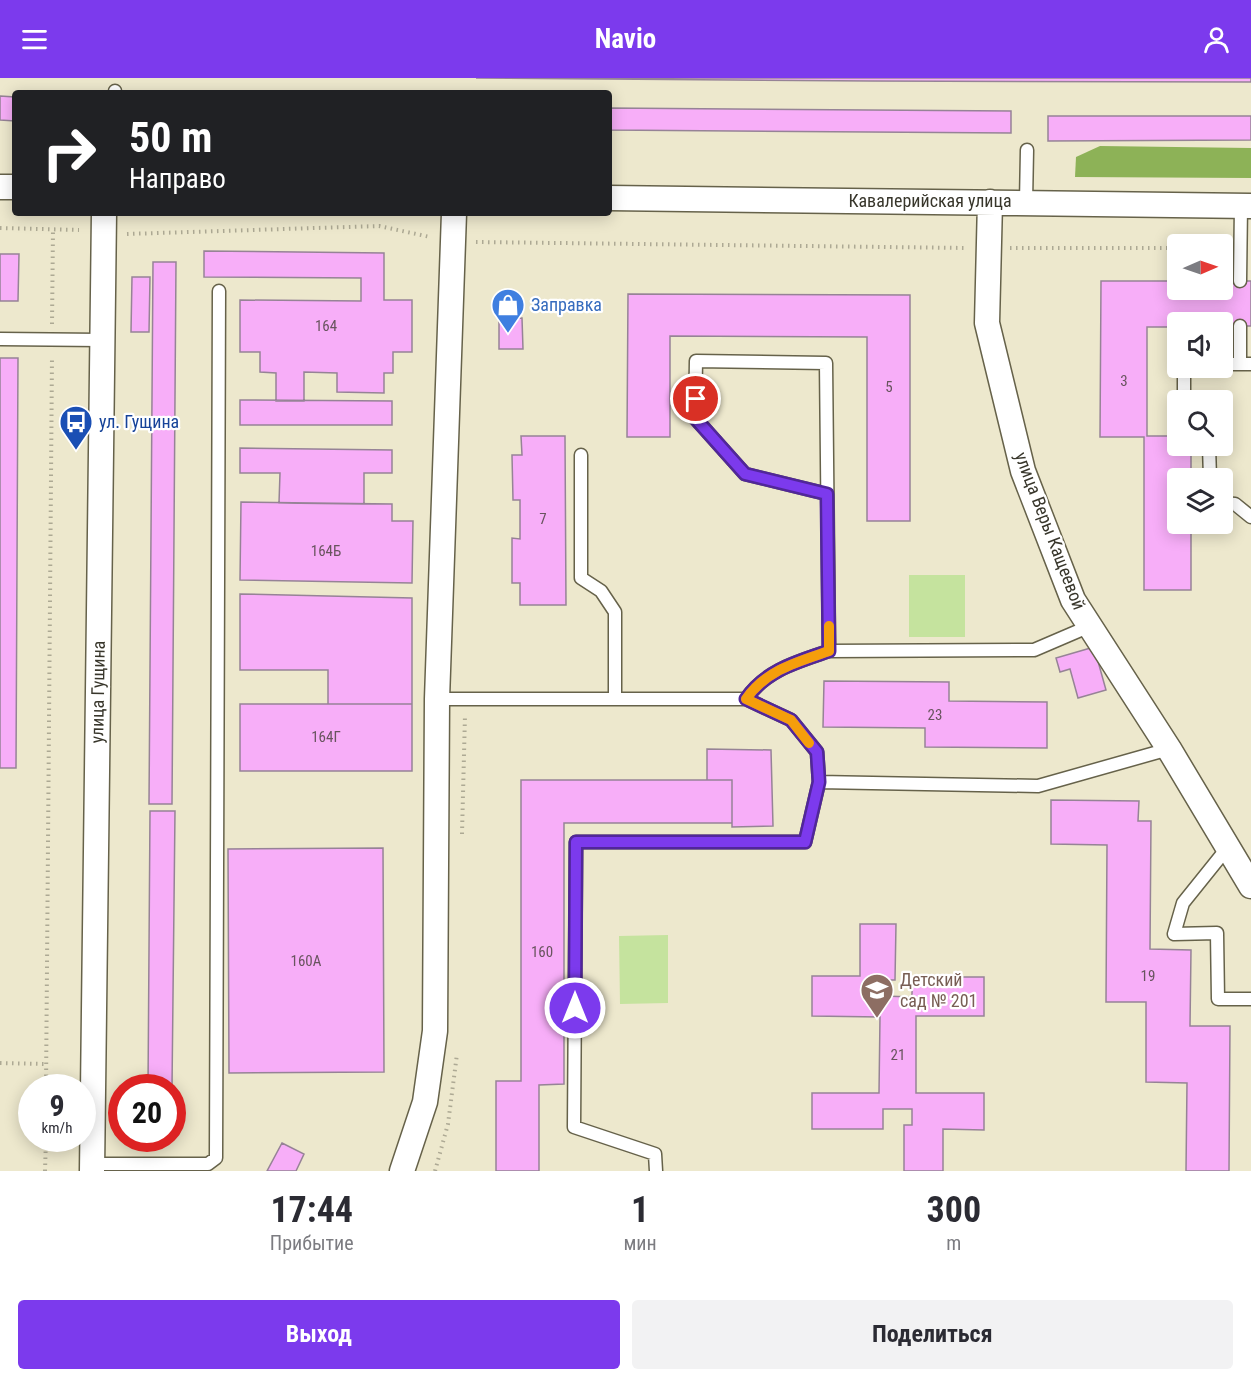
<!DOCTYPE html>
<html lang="ru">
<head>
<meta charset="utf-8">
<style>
  body { margin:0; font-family:"Roboto Condensed",sans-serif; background:#f2f2f3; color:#2b2b33; height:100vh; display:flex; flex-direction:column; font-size:22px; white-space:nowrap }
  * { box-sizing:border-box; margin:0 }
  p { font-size:20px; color:#7c7c81 }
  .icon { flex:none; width:33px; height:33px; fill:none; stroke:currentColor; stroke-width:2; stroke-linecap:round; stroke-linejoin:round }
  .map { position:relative; height:1093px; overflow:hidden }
  .sheet { display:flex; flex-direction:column; background:#fff; flex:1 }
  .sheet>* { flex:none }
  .banner { position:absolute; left:12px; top:12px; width:600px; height:126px; border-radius:6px; box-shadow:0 3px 15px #0003; background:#202124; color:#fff; overflow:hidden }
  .needle { width:39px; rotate:88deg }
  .fabs { position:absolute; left:1167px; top:156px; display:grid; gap:12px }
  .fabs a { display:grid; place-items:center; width:66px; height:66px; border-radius:6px; background:#fff; box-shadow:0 3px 15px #0003; font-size:30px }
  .speed { position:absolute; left:18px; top:996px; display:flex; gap:12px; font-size:30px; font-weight:700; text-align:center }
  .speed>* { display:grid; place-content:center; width:78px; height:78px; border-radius:50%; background:#fff; box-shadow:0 3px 15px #0003; line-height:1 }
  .speed small { font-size:15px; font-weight:400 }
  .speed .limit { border:9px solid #d22; background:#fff; color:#111 }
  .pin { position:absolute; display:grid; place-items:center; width:51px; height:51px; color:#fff; margin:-26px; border:3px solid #fff; border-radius:50%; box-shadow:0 2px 6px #0007 }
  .me { position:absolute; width:66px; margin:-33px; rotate:0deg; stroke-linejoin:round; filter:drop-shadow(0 0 4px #0008) }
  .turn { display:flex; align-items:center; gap:21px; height:126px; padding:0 18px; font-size:27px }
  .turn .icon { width:78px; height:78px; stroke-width:2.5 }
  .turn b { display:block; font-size:42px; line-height:51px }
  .eta { display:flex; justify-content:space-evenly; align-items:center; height:102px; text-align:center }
  .eta b { font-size:36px; font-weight:700; line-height:42px }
  .button { display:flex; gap:12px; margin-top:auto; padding:12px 18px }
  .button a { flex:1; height:69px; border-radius:6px; background:#7c3aed; color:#fff; font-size:24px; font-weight:700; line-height:69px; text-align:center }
  .button a+a { background:#f2f2f3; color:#2b2b33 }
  header { display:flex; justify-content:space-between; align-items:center; height:78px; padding:0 18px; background:#7c3aed; color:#fff; font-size:27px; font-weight:700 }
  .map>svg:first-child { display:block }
  .green { fill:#c5e39e }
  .forest { fill:#8db257 }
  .building { fill:#f7aef8; stroke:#968396; stroke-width:1.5 }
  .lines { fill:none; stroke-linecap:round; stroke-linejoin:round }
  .service-casing { stroke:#66624a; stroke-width:15 }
  .minor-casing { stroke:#66624a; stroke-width:27 }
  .path { stroke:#ada994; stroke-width:4; stroke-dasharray:1.5 4.5; stroke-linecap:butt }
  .service { stroke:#fff; stroke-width:12 }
  .minor { stroke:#fff; stroke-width:24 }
  .route-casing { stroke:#51269a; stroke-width:15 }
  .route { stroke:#7c3aed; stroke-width:10 }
  .slow { stroke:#f59e0b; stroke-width:10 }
  .labels { text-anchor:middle; stroke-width:4.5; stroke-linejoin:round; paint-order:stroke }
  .number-label { font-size:15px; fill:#68545e }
  .street-label { font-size:18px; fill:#38362b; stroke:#fff }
  .shop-label { font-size:18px; fill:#366cbe; stroke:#fff; text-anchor:start }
  .transit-label { font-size:18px; fill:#164399; stroke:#fff; text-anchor:start }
  .education-label { font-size:18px; fill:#785e54; stroke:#fff; text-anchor:start }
</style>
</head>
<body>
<header><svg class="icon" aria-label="menu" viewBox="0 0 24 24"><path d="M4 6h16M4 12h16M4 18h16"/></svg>Navio<svg class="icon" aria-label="person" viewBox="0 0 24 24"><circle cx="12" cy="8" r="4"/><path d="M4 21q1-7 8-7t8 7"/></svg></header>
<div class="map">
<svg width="1251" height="1093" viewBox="0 0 1251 1093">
  <rect width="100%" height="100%" fill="#ede8cd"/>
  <!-- green -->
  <path class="green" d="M909,497H965V559H909Z
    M668,857V925L620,926L619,858Z"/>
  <!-- forest -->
  <path class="forest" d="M1100,68L1251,70V100L1075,99L1076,79Z"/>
  <!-- building -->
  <path class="building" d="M476,0H1251V4L871,3Z
    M0,18L15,19V43L0,42Z
    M609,30L1011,33V55L609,52Z
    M1048,38H1251V62L1048,63Z
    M204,173L384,175V222H412V274H393V295H384V315L337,314V295L304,294V323H276V295L260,294V274H240V222L361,223V200L204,199Z
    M0,176H19L18,223H0Z
    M153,184H176L172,726H149Z
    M132,199H150L149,254H131Z
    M1101,203H1178V212H1222V203H1251V248H1222V244H1178V249H1147V358H1178V368H1191V400H1178V446H1191V512H1144V359H1100Z
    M628,216L910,217V443H867V259L670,258V359H627Z
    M522,240L523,271H499V241Z
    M0,280H18L16,690H0Z
    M240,322L392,323V347H240Z
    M521,358H565L566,527H520V505H512V460L520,461V422H513L512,377H522Z
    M240,370L392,372V395H364V426L279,425L280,395H240Z
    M241,424L392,426V443H413L412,505L240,502Z
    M240,516L412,520V626H328V592H240Z
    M1094,569L1106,612L1078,620L1070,591L1060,594L1056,580Z
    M824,603L949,604V623L1047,624V670L925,669V650L823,649Z
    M240,626H412V693H240Z
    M707,671L771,672L773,748L732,749V702H707Z
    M521,702H732V745H564V1006L539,1007V1093H496V1003H521Z
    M1051,722L1139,723L1138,743H1151L1150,871L1191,872L1190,948H1230L1229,1093H1186L1187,1005L1146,1004V924H1106L1107,767L1051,766Z
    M150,733H175L172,1010H148Z
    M383,770L384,994L229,995L228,771Z
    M860,846H896L895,902H884V918L912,919V899H984V938H916V1015H984V1052L943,1051V1093H904V1047H912V1031H883V1051H812V1015H879L880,939L812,938V898H860Z
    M282,1065L304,1076L296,1093H267Z"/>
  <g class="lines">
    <!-- service casing -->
    <g class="service-casing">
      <path id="service" d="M115,15V13
        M1026,124L1027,72
        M1240,203L1241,128
        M1240,248V286H1251
        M0,261L101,262
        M1222,286H1240
        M1184,290V322
        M1209,368L1210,400
        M581,377V500L601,513L615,534V621
        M827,416L745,396L695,340L696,283L826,285L829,573L1034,572L1090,548
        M1222,425L1235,426L1251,439
        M437,621H746L791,642L817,674L819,704
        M746,621C766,592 797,584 829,573
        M1228,769L1183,825L1174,856L1217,855L1218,921H1251
        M92,1086H208L216,1080L219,213
        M656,1093L655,1076L574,1049L576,764H805L819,704L1038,708L1169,671"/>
    </g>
    <!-- minor casing -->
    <g class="minor-casing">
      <path id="minor" d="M0,109H15
        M609,120L1251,128
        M990,124L987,245L1023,393L1073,522L1169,671L1251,808
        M92,1093L104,135
        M402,1093L425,1024L435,953L437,621L454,135"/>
    </g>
    <!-- path -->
    <path class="path" d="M0,150L79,152
      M127,156L379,148L430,159
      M476,164L967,170
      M1010,170H1178
      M52,246L53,151
      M462,756L465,637
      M0,985L46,986
      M46,1010L52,278
      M45,1093L46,1060
      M435,1093L448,1046L457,976"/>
    <!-- service -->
    <use href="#service" class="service"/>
    <!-- minor -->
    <use href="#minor" class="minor"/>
  </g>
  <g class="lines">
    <!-- route casing -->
    <g class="route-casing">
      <path id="route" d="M575,930L576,764H805L819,704L817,674L791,642L746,621C766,592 797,584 829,573L827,416L745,396L695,340L696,321"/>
    </g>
    <!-- route -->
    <use href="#route" class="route"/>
    <!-- slow -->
    <path class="slow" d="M809,665L791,642L746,621C766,592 797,584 829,573V548"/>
  </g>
  <!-- icons -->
  <defs>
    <g id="shop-pin" transform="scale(1.725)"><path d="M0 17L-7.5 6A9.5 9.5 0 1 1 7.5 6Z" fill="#3f7fe0" stroke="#fff"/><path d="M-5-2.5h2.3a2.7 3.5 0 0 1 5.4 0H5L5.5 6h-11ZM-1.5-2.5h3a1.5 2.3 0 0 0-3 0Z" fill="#fff"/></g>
    <g id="bus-pin" transform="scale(1.725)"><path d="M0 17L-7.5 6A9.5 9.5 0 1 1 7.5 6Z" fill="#1a4fb4" stroke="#fff"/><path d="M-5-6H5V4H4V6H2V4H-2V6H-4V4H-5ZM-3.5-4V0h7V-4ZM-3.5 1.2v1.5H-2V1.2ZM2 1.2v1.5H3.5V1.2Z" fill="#fff"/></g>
    <g id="school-pin" transform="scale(1.725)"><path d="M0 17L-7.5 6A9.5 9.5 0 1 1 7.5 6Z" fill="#8d6e63" stroke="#fff"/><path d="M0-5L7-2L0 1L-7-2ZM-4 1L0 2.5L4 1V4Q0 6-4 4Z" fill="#fff"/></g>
  </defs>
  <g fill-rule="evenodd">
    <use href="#shop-pin" x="508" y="227"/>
    <use href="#bus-pin" x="76" y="344"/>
    <use href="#school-pin" x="877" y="912"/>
  </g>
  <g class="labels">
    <!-- number labels -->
    <g class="number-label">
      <text x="326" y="253">164</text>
      <text x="1124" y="308">3</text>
      <text x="889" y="314">5</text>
      <text x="543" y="446">7</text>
      <text x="326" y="478">164Б</text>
      <text x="935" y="642">23</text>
      <text x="326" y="664">164Г</text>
      <text x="542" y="879">160</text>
      <text x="306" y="888">160А</text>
      <text x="1148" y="903">19</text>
      <text x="898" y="982">21</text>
    </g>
    <!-- street labels -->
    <g class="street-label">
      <text x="930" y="129">Кавалерийская улица</text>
      <text transform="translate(1050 453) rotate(69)" y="6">улица Веры Кащеевой</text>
      <text transform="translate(98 614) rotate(-89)" y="6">улица Гущина</text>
    </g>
    <!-- shop labels -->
    <g class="shop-label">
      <text x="531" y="233">Заправка</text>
    </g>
    <!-- transit labels -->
    <g class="transit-label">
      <text x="99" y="350">ул. Гущина</text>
    </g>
    <!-- education labels -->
    <g class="education-label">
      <text x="900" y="908">Детский<tspan x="900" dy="21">сад № 201</tspan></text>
    </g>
  </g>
</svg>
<div class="fabs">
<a><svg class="needle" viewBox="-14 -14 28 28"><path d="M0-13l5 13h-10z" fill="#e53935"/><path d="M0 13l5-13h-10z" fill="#7c7c81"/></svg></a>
<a><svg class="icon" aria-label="sound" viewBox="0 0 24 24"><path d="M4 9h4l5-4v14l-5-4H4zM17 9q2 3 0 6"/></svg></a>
<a><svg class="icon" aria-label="search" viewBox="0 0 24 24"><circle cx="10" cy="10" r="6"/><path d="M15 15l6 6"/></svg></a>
<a><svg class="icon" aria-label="layers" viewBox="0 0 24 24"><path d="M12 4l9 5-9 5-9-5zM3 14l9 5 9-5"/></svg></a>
</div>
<div class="speed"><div>9<small>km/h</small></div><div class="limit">20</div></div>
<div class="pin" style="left:696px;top:321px;background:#d93025"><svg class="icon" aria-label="arrive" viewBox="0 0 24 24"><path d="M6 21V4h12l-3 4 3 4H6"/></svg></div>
<svg class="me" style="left:575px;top:930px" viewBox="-20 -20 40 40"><circle r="17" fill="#7c3aed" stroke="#fff" stroke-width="3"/><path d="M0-11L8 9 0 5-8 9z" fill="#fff"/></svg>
<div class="banner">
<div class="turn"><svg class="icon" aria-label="right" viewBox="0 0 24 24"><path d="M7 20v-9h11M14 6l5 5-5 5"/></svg><div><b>50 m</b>Направо</div></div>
</div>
</div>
<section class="sheet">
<div class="eta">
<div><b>17:44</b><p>Прибытие</p></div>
<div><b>1</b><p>мин</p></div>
<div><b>300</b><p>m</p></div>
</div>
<div class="button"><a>Выход</a><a>Поделиться</a></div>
</section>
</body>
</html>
